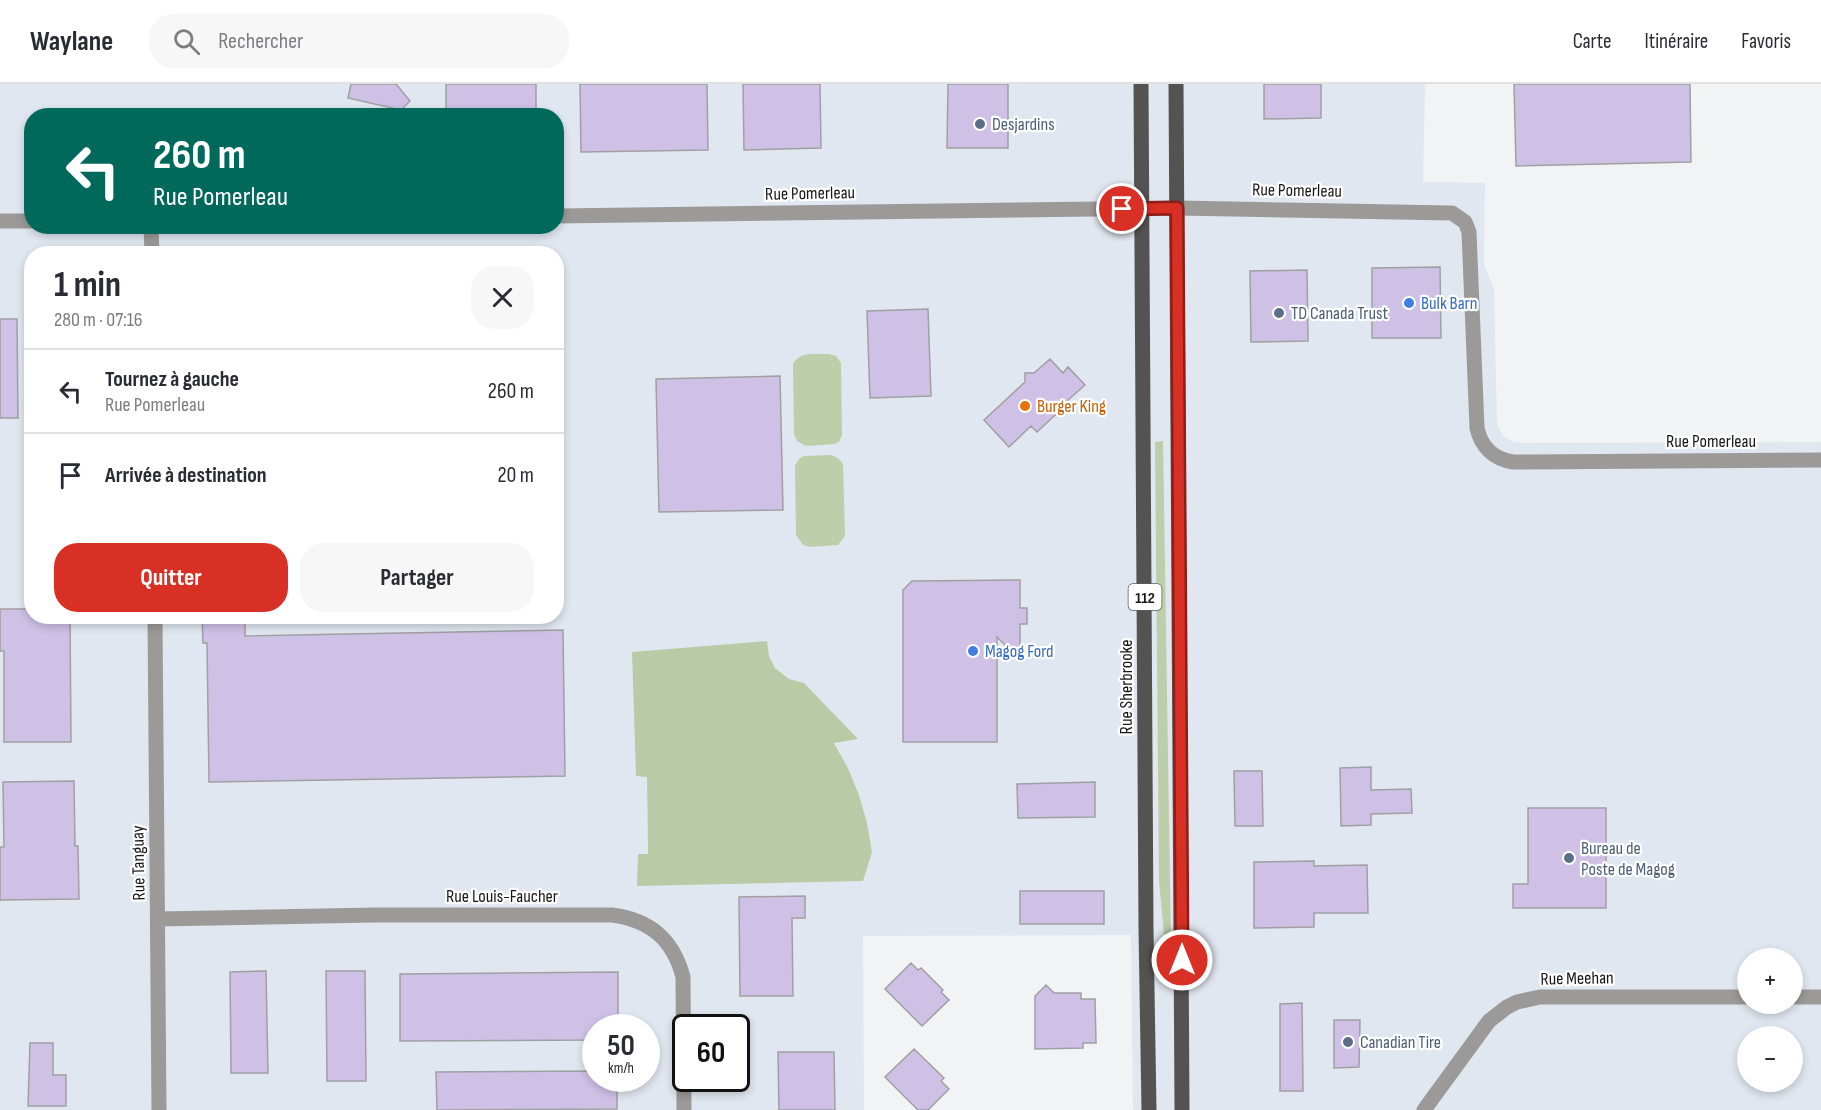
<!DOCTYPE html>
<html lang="fr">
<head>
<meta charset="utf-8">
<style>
  body { margin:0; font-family:"Sofia Sans Condensed",sans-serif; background:#f7f7f7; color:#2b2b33; height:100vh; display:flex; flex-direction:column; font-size:22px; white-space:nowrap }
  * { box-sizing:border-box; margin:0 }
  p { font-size:20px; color:#7c7c81 }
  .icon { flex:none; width:33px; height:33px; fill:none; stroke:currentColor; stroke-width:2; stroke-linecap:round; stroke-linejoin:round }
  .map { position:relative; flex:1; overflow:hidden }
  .drawer { position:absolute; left:24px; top:162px; width:540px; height:378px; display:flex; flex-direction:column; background:#fff; border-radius:24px; box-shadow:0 3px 9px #0003 }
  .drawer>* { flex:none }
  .banner { position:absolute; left:24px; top:24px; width:540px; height:126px; border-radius:24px; box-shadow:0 3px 9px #0003; background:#00695c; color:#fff; overflow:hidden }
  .tools { position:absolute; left:1737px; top:864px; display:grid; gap:12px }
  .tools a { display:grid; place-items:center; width:66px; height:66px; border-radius:50%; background:#fff; box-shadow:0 3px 9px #0003; font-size:30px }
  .speed { position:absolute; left:582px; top:930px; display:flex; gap:12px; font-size:30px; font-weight:700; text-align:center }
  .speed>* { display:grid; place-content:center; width:78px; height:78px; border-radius:50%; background:#fff; box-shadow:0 3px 9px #0003; line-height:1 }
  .speed small { font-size:15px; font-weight:400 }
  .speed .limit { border:3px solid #111; border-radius:9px; background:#fff; color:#111 }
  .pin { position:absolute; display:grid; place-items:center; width:51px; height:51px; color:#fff; margin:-26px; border:3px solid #fff; border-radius:50%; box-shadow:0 2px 6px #0007 }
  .me { position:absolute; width:66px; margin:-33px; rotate:0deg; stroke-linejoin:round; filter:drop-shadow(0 0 4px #0008) }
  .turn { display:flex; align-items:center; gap:21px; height:126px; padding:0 30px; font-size:27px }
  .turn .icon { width:78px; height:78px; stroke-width:2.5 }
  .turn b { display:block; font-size:42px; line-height:51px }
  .round { display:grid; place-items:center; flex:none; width:63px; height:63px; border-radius:24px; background:#f7f7f7 }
  .overview { display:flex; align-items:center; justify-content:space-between; height:102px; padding:0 30px }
  h1 { font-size:36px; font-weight:700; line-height:45px }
  .cta { display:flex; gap:12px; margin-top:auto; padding:12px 30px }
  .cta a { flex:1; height:69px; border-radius:24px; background:#d93025; color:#fff; font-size:24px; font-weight:700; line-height:69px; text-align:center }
  .cta a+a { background:#f7f7f7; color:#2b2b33 }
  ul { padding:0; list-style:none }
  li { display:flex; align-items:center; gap:18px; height:84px; padding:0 30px; border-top:2px solid #e1e1e2 }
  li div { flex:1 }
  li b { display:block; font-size:22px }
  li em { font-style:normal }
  header { display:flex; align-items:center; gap:36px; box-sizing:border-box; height:84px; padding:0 30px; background:#fff; border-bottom:2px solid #e1e1e2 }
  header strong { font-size:28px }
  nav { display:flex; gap:33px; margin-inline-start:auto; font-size:21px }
  .search { width:420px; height:54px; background:#f7f7f7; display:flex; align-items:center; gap:15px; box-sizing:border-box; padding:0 21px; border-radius:24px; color:#7c7c81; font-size:22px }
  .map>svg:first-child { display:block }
  .built { fill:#e1e7f0; fill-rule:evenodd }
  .green { fill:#bdceab }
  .forest { fill:#b9cba6 }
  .building { fill:#cfc1e6; stroke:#a09fa2; stroke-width:1.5 }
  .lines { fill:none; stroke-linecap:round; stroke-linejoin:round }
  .minor { stroke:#9b9a99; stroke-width:15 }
  .major { stroke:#555352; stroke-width:15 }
  .route-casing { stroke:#8d1f18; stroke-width:15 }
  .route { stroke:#d93025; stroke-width:10 }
  .service-dot { fill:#5c6f8a; stroke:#fff; stroke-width:2 }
  .shop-dot { fill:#3f7fe0; stroke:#fff; stroke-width:2 }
  .food-dot { fill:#e8710a; stroke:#fff; stroke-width:2 }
  .labels { text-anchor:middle; stroke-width:4.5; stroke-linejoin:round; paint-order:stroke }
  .shield { fill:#fff; stroke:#5c5c5d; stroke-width:1.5 }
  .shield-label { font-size:16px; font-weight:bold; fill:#161617 }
  .service-label { font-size:18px; fill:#4e5e75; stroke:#fff; text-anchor:start }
  .street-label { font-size:18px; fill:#161617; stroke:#fff }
  .shop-label { font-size:18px; fill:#366cbe; stroke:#fff; text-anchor:start }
  .food-label { font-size:18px; fill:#c56008; stroke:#fff; text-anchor:start }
</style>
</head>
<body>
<header>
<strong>Waylane</strong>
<div class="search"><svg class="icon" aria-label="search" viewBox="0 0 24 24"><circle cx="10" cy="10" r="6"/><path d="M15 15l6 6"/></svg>Rechercher</div>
<nav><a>Carte</a><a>Itinéraire</a><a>Favoris</a></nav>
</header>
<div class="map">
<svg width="1821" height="1026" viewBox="0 0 1821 1026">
  <rect width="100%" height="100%" fill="#f1f3f5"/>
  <!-- built -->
  <path class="built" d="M0,0H1425L1423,98L1485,99L1484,180L1494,206L1497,340L1503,352L1513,358L1520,359L1821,358V1026H1133L1131,851L863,852L864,1026H0ZM32,32H556V142H32ZM32,170H556V532H32ZM769,572L775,584L789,595L804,599L857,656L834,658L848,684L859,711L867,740L872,768L648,770L647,692H636ZM1748,874H1792V920H1748ZM596,944H646V994H596ZM686,944H736V994H686ZM1748,952H1792V998H1748Z"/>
  <!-- green -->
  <path class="green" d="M829,270L836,272L841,279L842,351L839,358L835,360L808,362L804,361L797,357L794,350L793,280C800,267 815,270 829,270Z
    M1163,357L1171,861H1165L1159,797L1155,358Z
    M831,371L838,374L843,380L845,452L838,461L810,463L803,461L796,451L795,381L800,374L804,372Z"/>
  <!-- forest -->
  <path class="forest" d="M767,557L769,572L775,584L789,595L804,599L858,655L834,659L848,684L859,711L867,739L872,768L863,797L637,802L638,770H648L647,693L636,692L632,568Z"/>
  <!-- building -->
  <path class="building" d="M351,0H396L410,17L401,26L348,14Z
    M446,0H536V32H446Z
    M580,0H707L708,66L581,68Z
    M743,0H820L821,64L744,66Z
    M948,0H1008V64H947Z
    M1264,0H1321V34L1264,35Z
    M1514,0H1690L1691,78L1516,82Z
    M1440,183L1441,254H1372V184Z
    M1307,186L1308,257L1251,258L1250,187Z
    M928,225L931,312L870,314L867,227Z
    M0,235H17L18,334H0Z
    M1050,275L1063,289L1068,283L1085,301L1067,317L1069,318L1037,348L1031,342L1009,363L984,336L1025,298V289H1034Z
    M780,292L783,426L659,428L656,295Z
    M1020,496V524H1027V540H1020V576L997,553V658H903V506L912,497Z
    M0,525H32V532H70L71,658H4V567H0Z
    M202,532H245V552L563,546L565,692L209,698L207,559H203Z
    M1371,683V706L1411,705L1412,729L1371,730V741L1341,742L1340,684Z
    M1234,687H1262L1263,742H1235Z
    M74,697L75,762H78L79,815L0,816V763H4L3,698Z
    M1095,698V733L1018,734L1017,700Z
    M1528,724H1606V824H1513V800H1528Z
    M1314,777V782L1367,781L1368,829H1314V843L1254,844V778Z
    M1020,807H1104V840H1020Z
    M805,812V834H792L793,912H740L739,813Z
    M911,879L918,886L921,884L943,906L941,908L949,916L922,942L885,905Z
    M266,887L268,989H231L230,888Z
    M326,887H365L366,997H327Z
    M618,888V944H596V956L400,957V890Z
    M1046,901L1054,909H1081V915H1095L1096,959H1083V964L1035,965V912Z
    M1302,919L1303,1007H1280V920Z
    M1334,936H1360L1359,983L1334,984Z
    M30,959H53V991H66V1022H28Z
    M914,965L944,994L941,997L949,1005L928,1026H918L885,993Z
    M778,968H834L835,1026H779Z
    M596,987V994H617V1025L437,1026L436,988Z"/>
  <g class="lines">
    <!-- minor -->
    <path class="minor" d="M556,132L1177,124L1452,129L1465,138L1469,148L1477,344C1481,363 1494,375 1513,378L1821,376
      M0,137H32
      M151,142L152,170
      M155,532L159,1026
      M158,835L375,831H612C650,836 673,855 683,893L684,1026
      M1792,913H1821
      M1424,1026L1489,937L1507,923L1517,918L1540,913H1748"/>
    <!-- major -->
    <path class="major" d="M1141,0L1146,844L1149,1026
      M1176,0L1182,1026"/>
  </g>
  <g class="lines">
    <!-- route casing -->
    <g class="route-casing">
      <path id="route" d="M1122,125L1177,124L1182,876"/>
    </g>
    <!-- route -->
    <use href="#route" class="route"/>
  </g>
  <!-- markers -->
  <g class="service-dot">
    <circle cx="980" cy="40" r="6"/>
    <circle cx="1279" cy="229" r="6"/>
    <circle cx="1569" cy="774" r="6"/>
    <circle cx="1348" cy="958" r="6"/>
  </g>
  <g class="shop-dot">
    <circle cx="1409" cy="219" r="6"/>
    <circle cx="973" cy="567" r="6"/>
  </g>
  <circle class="food-dot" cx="1025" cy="322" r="6"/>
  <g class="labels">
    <!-- shield labels -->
    <rect class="shield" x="1128.5" y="500" width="33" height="26" rx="4.5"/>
    <g class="shield-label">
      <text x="1145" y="519">112</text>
    </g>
    <!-- service labels -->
    <g class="service-label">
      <text x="992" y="46">Desjardins</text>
      <text x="1291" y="235">TD Canada Trust</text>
      <text x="1581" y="770">Bureau de<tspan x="1581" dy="21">Poste de Magog</tspan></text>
      <text x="1360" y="964">Canadian Tire</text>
    </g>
    <!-- street labels -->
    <g class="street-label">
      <text transform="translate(1297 106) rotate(1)" y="6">Rue Pomerleau</text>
      <text transform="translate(810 109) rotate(-1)" y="6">Rue Pomerleau</text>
      <text x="1711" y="363">Rue Pomerleau</text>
      <text transform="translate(1126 603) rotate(-90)" y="6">Rue Sherbrooke</text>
      <text transform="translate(138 779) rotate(-91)" y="6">Rue Tanguay</text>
      <text x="502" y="818">Rue Louis-Faucher</text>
      <text transform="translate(1577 894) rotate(-1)" y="6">Rue Meehan</text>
    </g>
    <!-- shop labels -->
    <g class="shop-label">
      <text x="1421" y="225">Bulk Barn</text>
      <text x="985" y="573">Magog Ford</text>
    </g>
    <!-- food labels -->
    <g class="food-label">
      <text x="1037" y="328">Burger King</text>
    </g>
  </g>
</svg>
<div class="tools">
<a>+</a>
<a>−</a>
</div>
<div class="speed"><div>50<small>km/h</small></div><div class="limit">60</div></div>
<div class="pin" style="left:1122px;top:125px;background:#d93025"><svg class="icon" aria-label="arrive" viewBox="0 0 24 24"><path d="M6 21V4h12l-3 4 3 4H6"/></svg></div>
<svg class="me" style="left:1182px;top:876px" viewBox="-20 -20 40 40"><circle r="17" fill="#d93025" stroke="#fff" stroke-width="3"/><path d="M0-11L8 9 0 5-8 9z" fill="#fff"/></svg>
<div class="banner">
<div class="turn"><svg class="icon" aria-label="left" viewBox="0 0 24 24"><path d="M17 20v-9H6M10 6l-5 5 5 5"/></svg><div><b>260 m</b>Rue Pomerleau</div></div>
</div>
<section class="drawer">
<div class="overview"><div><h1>1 min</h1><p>280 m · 07:16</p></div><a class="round"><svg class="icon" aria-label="close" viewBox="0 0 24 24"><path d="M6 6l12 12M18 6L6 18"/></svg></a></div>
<ul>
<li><svg class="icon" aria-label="left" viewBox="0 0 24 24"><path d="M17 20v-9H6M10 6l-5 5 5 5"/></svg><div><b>Tournez à gauche</b><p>Rue Pomerleau</p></div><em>260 m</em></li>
<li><svg class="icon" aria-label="arrive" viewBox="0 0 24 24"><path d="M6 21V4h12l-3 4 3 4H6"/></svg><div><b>Arrivée à destination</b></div><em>20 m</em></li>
</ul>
<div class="cta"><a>Quitter</a><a>Partager</a></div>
</section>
</div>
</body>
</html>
